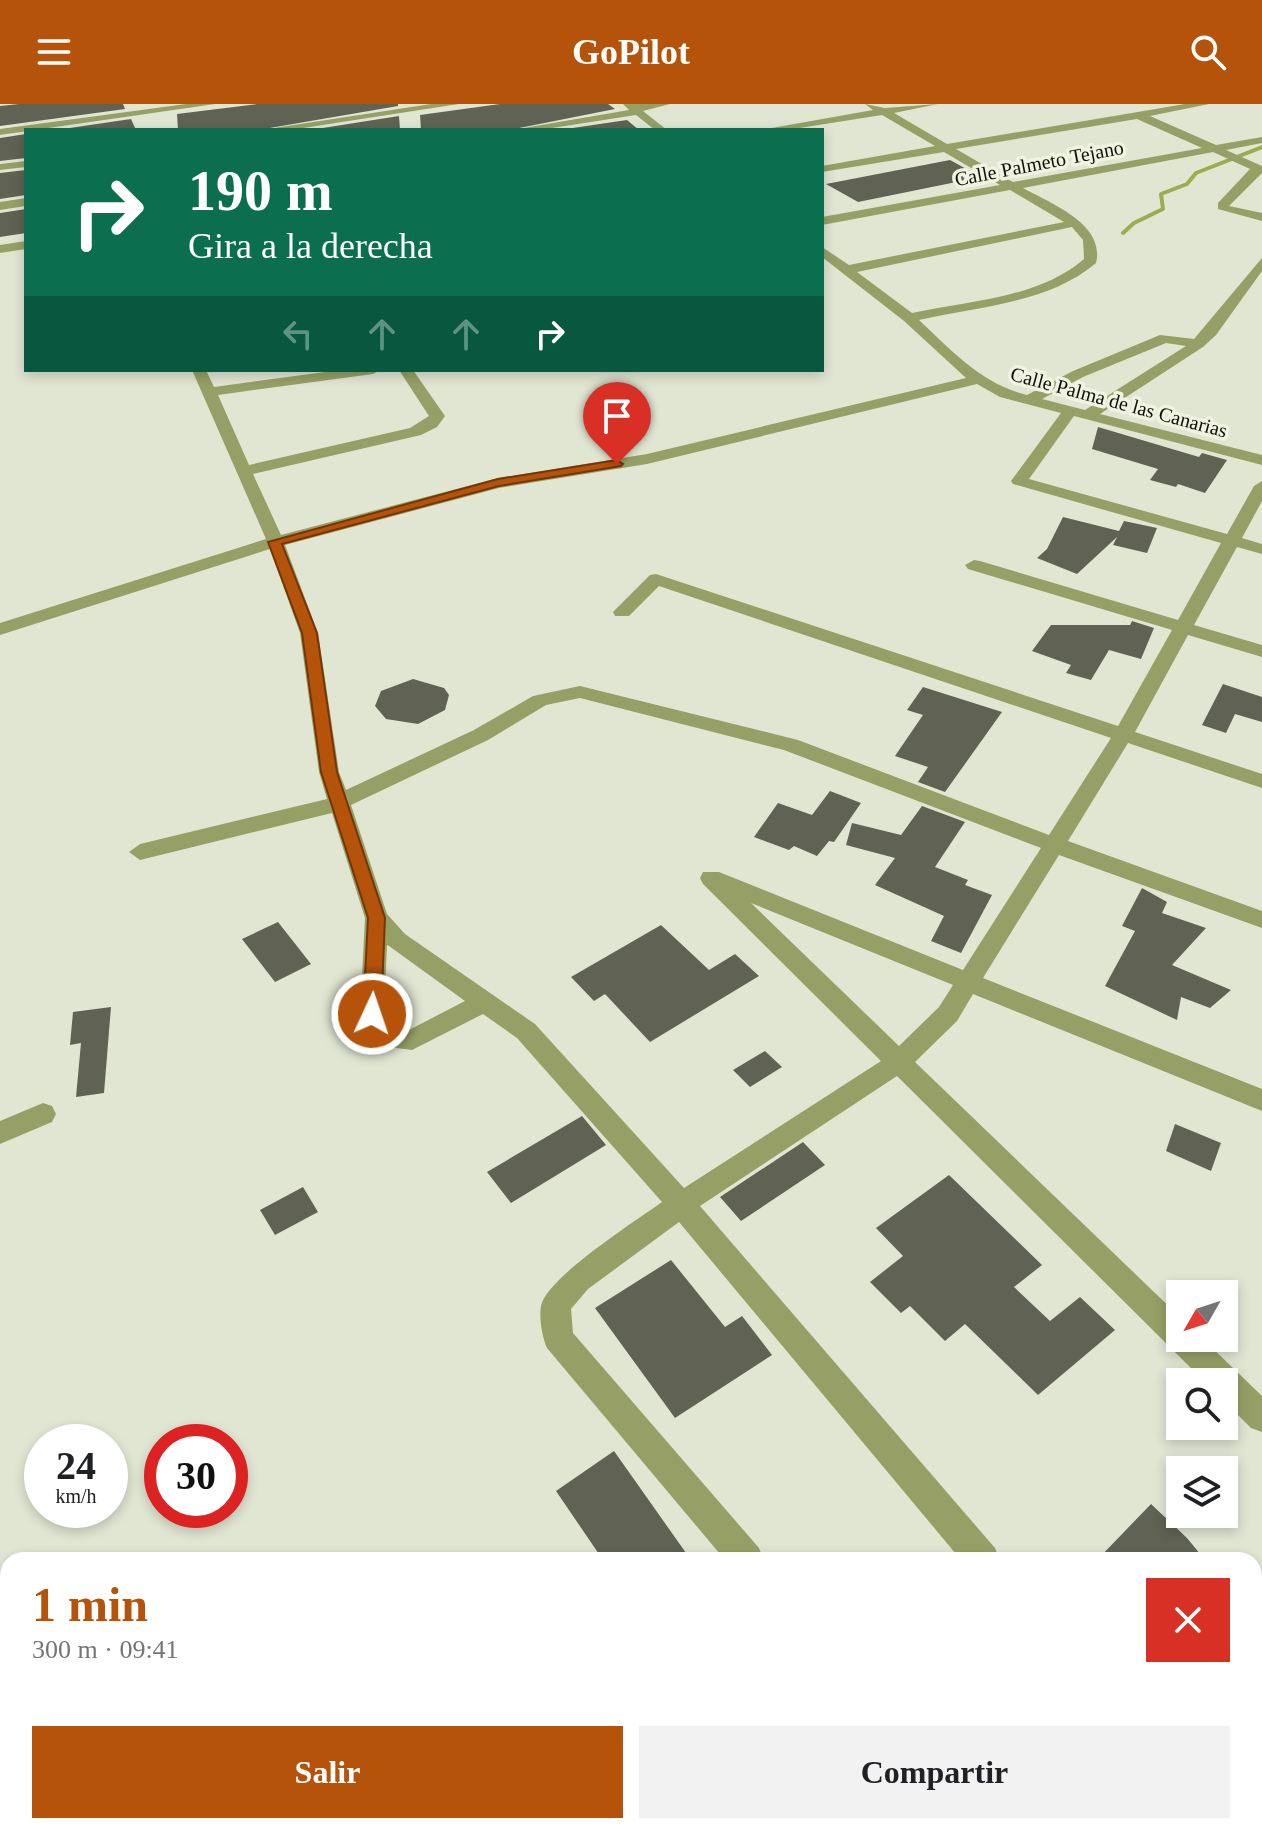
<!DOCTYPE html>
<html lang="es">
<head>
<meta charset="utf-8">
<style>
  body { margin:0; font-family:Georgia,serif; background:#f2f2f2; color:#202124; height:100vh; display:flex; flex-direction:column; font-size:30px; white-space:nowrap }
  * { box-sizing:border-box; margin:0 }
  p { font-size:26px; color:#757577 }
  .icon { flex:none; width:44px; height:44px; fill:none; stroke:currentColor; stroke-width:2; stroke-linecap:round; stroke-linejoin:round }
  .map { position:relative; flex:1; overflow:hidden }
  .details { position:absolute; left:0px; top:1448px; width:1262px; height:282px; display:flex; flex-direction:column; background:#fff; border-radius:24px 24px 0 0; box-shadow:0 4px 12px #0003 }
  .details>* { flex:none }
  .top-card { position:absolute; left:24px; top:24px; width:800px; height:244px; border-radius:0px; box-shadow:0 4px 12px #0003; background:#0b6e4f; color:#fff; overflow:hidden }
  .needle { width:52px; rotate:231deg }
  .fabs { position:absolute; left:1166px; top:1176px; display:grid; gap:16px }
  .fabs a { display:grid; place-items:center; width:72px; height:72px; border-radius:0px; background:#fff; box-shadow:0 4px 12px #0003; font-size:40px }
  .speed { position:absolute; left:24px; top:1320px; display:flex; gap:16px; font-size:40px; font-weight:700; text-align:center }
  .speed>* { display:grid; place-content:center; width:104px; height:104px; border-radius:50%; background:#fff; box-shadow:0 4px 12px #0003; line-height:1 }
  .speed small { font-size:20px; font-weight:400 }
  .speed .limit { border:12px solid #d22; background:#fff; color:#111 }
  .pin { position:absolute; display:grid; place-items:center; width:68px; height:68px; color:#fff; margin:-82px -34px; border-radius:50% 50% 50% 0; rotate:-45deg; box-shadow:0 0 8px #0007 }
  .pin .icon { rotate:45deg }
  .me { position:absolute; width:88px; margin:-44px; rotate:3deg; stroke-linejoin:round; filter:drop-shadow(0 0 6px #0008) }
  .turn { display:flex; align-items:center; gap:28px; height:168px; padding:0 32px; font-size:36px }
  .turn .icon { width:104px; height:104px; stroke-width:2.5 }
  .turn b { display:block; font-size:56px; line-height:68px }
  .lanes { display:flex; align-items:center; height:76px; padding:0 32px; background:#0003; justify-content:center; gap:40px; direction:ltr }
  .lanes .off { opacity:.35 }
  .round { display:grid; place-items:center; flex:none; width:84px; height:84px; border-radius:0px; background:#f2f2f2 }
  .headline { display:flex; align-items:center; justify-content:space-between; height:136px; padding:0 32px }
  h1 { font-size:48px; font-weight:600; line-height:60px; color:#b45309 }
  .button { display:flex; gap:16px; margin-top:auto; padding:16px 32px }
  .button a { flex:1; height:92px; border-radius:0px; background:#b45309; color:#fff; font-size:32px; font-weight:600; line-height:92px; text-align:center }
  .button a+a { background:#f2f2f2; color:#202124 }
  header { display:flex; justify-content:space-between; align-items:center; height:104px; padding:0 32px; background:#b45309; color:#fff; font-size:36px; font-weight:600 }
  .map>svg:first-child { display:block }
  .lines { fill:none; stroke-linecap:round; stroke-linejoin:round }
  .stream { stroke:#9eac50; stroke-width:4 }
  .building { fill:#606353 }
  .minor { fill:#96a066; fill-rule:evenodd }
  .route { fill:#b45309; stroke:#753606; stroke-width:2 }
  .labels { text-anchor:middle; stroke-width:7; stroke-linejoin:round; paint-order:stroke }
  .far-street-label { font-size:20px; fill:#0e1009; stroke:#eff3e0 }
</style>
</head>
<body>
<header><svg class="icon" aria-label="menu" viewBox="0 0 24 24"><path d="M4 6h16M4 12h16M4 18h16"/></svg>GoPilot<svg class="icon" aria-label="search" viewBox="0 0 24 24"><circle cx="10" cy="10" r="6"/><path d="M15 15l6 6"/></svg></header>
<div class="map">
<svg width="1262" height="1729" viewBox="0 0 1262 1729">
  <rect width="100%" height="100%" fill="#e1e6d3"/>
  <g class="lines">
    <!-- stream -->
    <path class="stream" d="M1123,129L1134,119L1163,105L1161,90L1187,80L1196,69L1262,43"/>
  </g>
  <!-- building -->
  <path class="building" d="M19,0H123L125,5L0,22V2Z
    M257,0H398V2L258,26H178L177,10Z
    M500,0H608L615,5L509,26H421L420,11Z
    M399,12L400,26H310Z
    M131,15L136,26H56Z
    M627,16L639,26H559Z
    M26,30V54L0,57V34Z
    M950,56L981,73L858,98L826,80Z
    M26,66V91L0,95V69Z
    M26,105V129L0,133V109Z
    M1098,323L1199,353L1202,349L1227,356L1205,389L1178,380L1176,383L1150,376L1158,365L1092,345Z
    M1063,413L1119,427L1124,417L1157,424L1147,449L1113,441L1117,433L1077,470L1037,454L1047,445Z
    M1132,517L1154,524L1141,555L1109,546L1091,576L1066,569L1071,561L1032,547L1051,521H1130Z
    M413,575L444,584L449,591L445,606L418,620L386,615L375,602L381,587Z
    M1223,580L1262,593V618L1235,610L1226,629L1202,621Z
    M923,583L1002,608L945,688L918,678L928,663L895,652L923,611L907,606Z
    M830,687L861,699L834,738L829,737L817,752L794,742L789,746L754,733L778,699L812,711Z
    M922,702L965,718L935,763L968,776L965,781L992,791L961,849L931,837L944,812L875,781L895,754L846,741L852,719L901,731Z
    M1142,784L1167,798L1162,809L1206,824L1172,861L1231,886L1210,904L1181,893L1177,916L1105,882L1135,827L1122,822Z
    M278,818L311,860L275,878L242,835Z
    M661,821L709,866L735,850L759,872L650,938L605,890L594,897L571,873Z
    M111,903L104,989L76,993L81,939L70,941L73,908Z
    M765,947L782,963L750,983L733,966Z
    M582,1012L606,1041L511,1099L487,1068Z
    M1175,1020L1221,1039L1211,1067L1166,1047Z
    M803,1038L825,1061L741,1117L720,1093Z
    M949,1071L1042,1161L1014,1183L1050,1217L1080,1193L1115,1226L1038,1291L965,1220L945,1237L910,1202L901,1209L870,1178L903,1152L876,1124Z
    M303,1083L318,1108L275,1131L260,1106Z
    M671,1156L725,1223L742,1212L772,1251L675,1314L595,1204Z
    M614,1347L691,1456H603L556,1387Z
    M1151,1400L1187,1434L1205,1456H1097Z"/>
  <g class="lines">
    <!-- minor -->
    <path class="minor" d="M186,0H215L0,31V25Z
      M431,0H459L290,26H261Z
      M623,0H670L643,7L667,26H655L636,11L539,26H512L629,6Z
      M865,0L885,4L938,0L894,9L947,40L1185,0H1209L1150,12L1216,41L1262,33V39L1226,46L1262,62V69L1229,102L1262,109V117L1218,105V99L1250,65L1213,48L1023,84C1050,99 1106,120 1096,159C1049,199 978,203 919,216C952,247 982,280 1027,291L1073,267L1160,231L1194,235L1262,154V167L1216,231L1203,243L1100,310L1262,351V361L1074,312L1029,375L1227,430L1254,382L1262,377V397L1242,434L1262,440V450L1237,443L1194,521L1262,541V553L1188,531L1135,628L1262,670V684L1128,639L1068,737L1262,807V824L1059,751L983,874L1262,985V1007L973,890L957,917L915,958L1180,1213V1234H1202L1262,1292V1328L1251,1324L1224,1297V1278H1205L897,972L700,1102L995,1444L1000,1456H961L679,1118L588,1185L571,1205L573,1229L759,1444L764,1456H725L547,1244C542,1232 539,1214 541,1202C546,1174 637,1116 662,1098L517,934L483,910L412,946L381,942L360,910L365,814L332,709L140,756L129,748L140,740L327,695L319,668L300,529L270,445L0,531V519L266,435L192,266H206L214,283L340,266H380L373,270L218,291L249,361L410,324L429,312L399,266H413L445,312L437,323L421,331L253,370L281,431L498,374L647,350L966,274L904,217L822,153V143L849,161L1064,118L1010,86L822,121V113L1000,81L944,48L822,68V62L935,42L882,11L787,26H761L873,6ZM1137,15L1202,44L1013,78L956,45ZM1072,123L1083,136L1084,155C1039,194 969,197 912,209L857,168ZM1166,239L1186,242L1085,306L1042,295L1083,273ZM977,280L1000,293L1061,309L1011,377L1013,380L1221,439L1178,516L980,457L974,456L965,461L968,465L1172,526L1118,622L656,470L650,471L613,508L615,512H629L659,482L1111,634L1049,731L798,636L580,582L533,592L474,626L346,686L339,668L318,529L285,441L499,384L647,360ZM580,594L784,646L1041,744L963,866L719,768H703L700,774L703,780L881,957L684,1084L535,920L405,830L387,810L351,701L488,636L546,601ZM751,799L953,881L939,903L899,942ZM387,841L389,842L465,897L409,926L397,925L384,908Z
      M26,57V63L0,66V60Z
      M26,94V102L0,106V98Z
      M26,137V145L0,149V141Z
      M43,999L52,1002L56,1010L52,1018L0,1040V1017Z
      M508,1722H551L548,1729H505Z"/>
  </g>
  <!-- route -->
  <path class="route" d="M617,356L623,360L621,362L499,382L282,440L317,529L337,668L385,814L381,910L379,915H365L363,910L368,814L321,668L302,529L268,438L498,375Z"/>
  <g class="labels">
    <!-- far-street labels -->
    <g class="far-street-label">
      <text transform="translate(1039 59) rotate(-11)" y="7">Calle Palmeto Tejano</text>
      <text transform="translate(1119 298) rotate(15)" y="7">Calle Palma de las Canarias</text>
    </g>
  </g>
</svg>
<div class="fabs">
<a><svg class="needle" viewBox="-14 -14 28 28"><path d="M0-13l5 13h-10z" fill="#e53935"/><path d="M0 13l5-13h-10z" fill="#757577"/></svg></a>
<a><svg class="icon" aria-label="search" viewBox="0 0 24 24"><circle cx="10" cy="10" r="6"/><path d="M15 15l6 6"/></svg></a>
<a><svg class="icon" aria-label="layers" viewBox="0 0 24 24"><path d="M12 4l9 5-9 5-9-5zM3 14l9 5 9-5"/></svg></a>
</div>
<div class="speed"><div>24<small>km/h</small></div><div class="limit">30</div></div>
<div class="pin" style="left:617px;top:360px;background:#d93025"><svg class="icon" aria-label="arrive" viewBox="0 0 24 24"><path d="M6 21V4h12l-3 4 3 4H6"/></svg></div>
<svg class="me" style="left:372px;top:910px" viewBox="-20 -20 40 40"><circle r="17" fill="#b45309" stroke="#fff" stroke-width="3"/><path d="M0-11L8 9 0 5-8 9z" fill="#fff"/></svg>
<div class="top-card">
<div class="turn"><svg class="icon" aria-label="right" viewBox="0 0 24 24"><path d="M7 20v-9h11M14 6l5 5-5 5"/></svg><div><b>190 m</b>Gira a la derecha</div></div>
<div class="lanes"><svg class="icon off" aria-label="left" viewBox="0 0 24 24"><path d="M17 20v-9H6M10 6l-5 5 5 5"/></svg><svg class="icon off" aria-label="ahead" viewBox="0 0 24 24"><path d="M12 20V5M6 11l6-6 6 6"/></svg><svg class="icon off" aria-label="ahead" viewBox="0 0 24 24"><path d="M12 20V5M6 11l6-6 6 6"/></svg><svg class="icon" aria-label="right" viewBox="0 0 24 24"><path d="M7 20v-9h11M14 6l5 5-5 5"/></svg></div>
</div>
<section class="details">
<div class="headline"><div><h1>1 min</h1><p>300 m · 09:41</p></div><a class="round" style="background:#d93025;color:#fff"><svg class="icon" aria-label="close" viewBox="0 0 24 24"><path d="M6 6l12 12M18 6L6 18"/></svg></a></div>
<div class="button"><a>Salir</a><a>Compartir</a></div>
</section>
</div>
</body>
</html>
